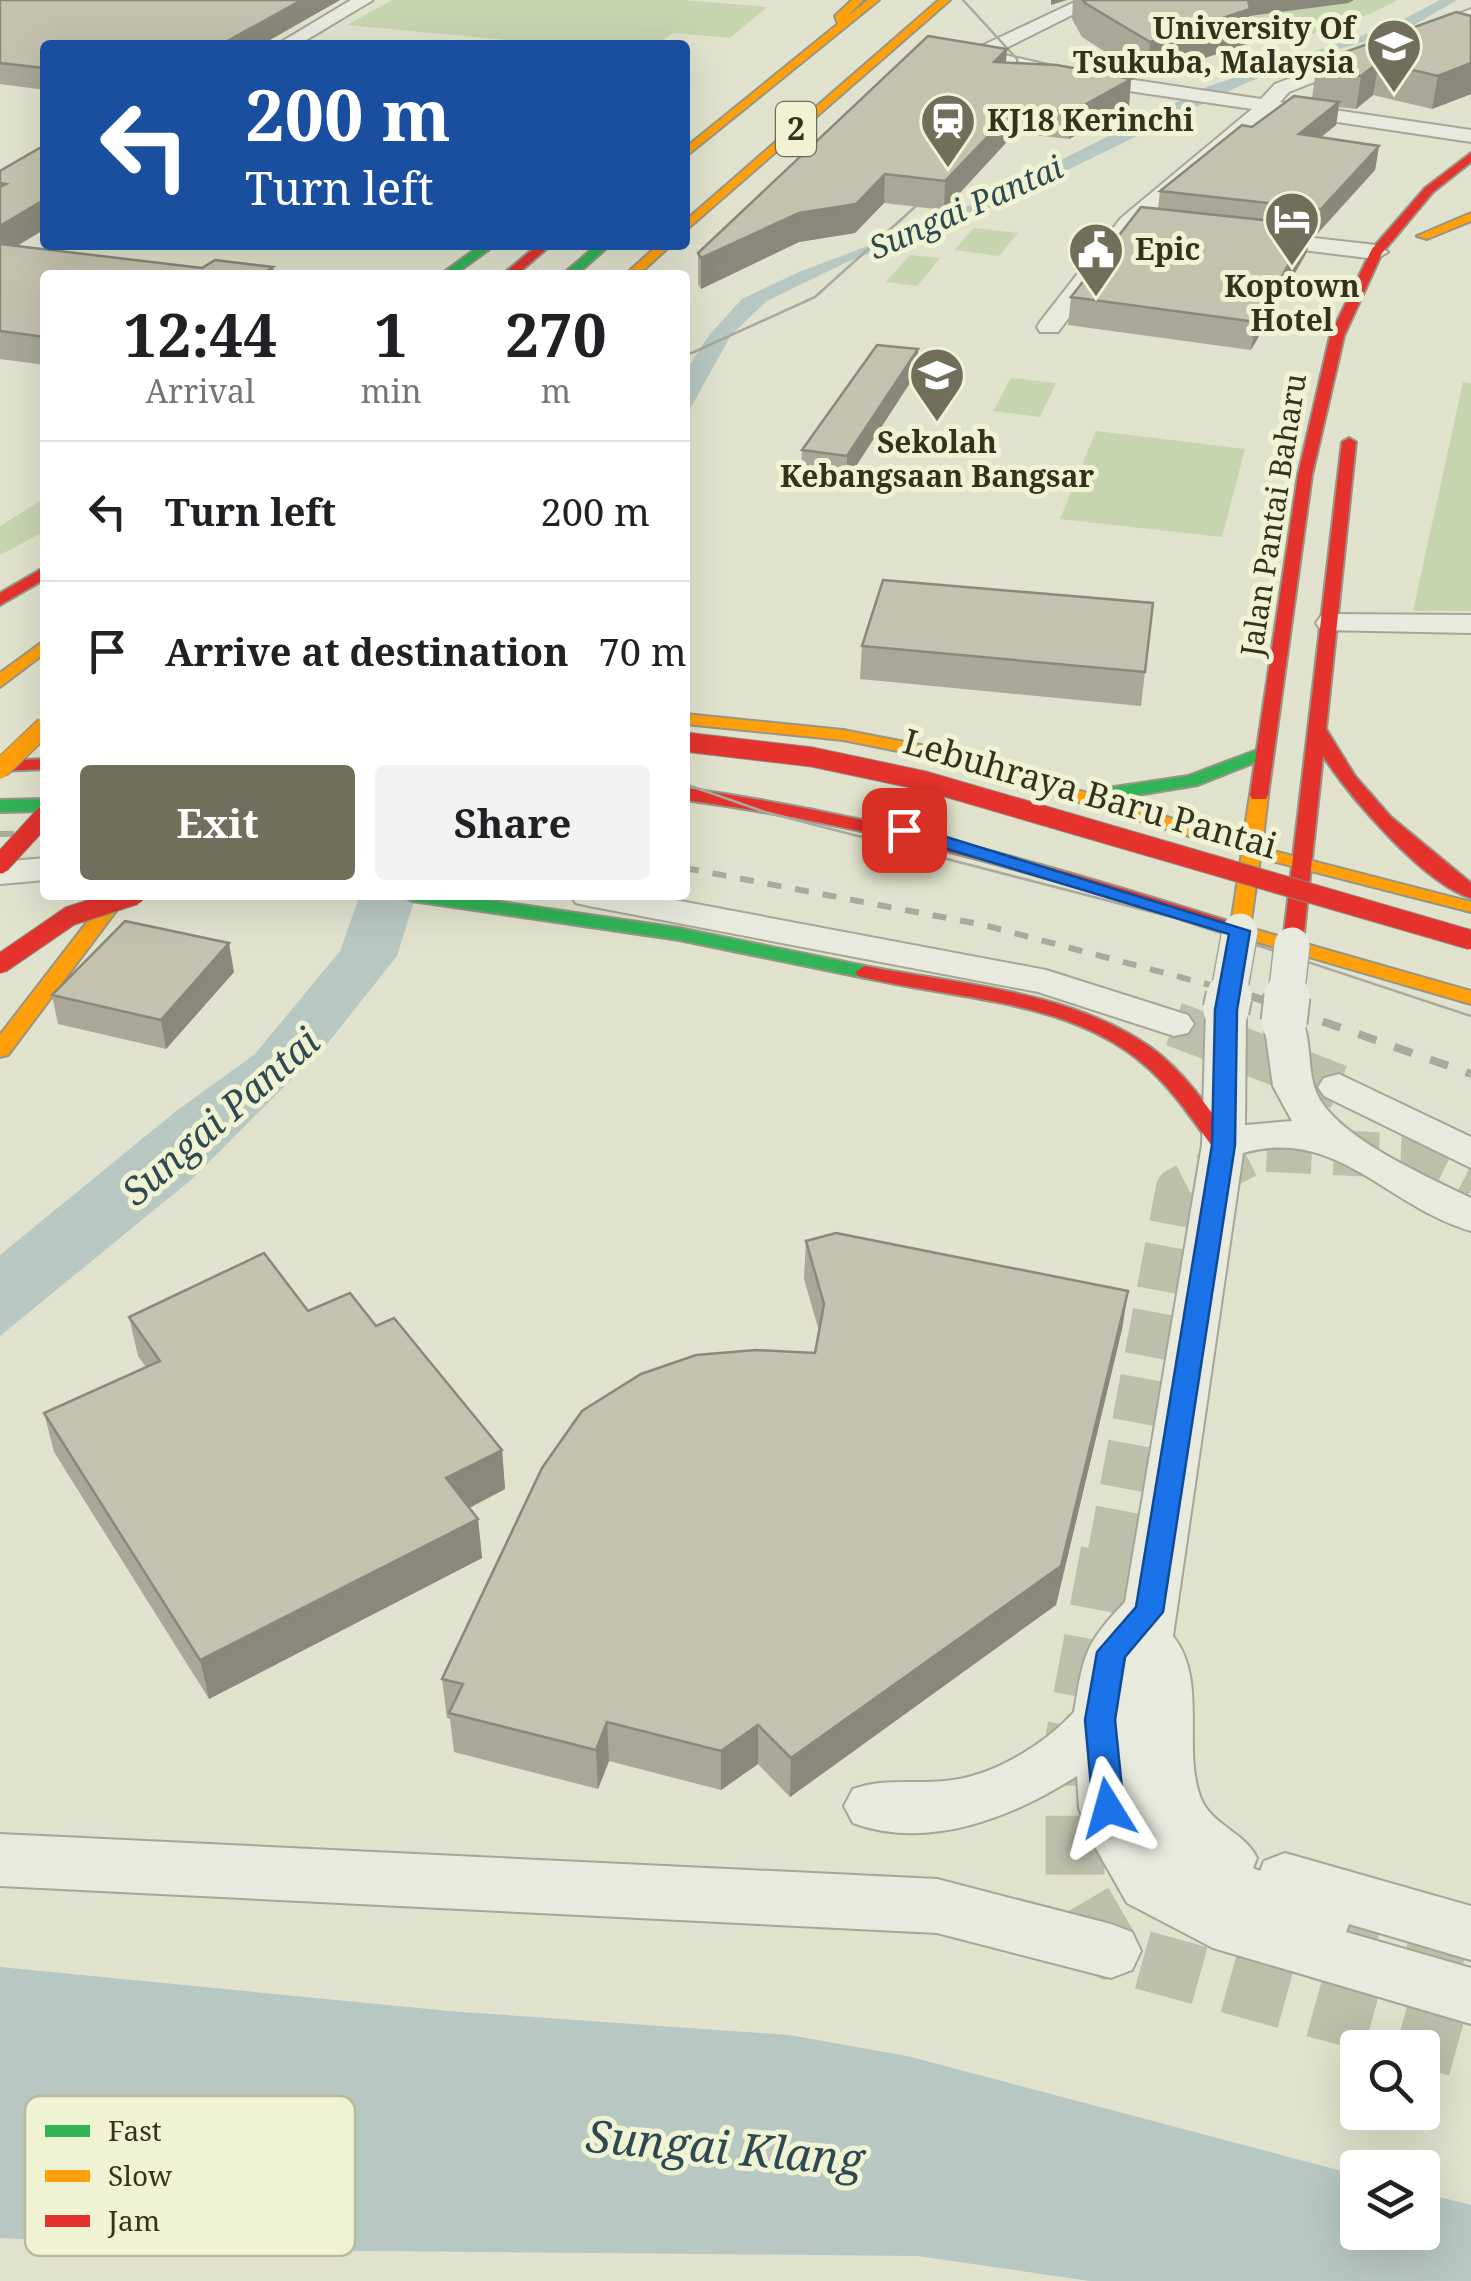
<!DOCTYPE html>
<html lang="en">
<head>
<meta charset="utf-8">
<style>
  body { margin:0; font-family:"Noto Serif",serif; background:#f2f2f2; color:#202124; height:100vh; display:flex; flex-direction:column; font-size:38px; white-space:nowrap }
  * { box-sizing:border-box; margin:0 }
  p { font-size:32px; color:#757577 }
  .icon { flex:none; width:55px; height:55px; fill:none; stroke:currentColor; stroke-width:2; stroke-linecap:round; stroke-linejoin:round }
  .map { position:relative; flex:1; overflow:hidden }
  .side { position:absolute; left:40px; top:270px; width:650px; height:630px; display:flex; flex-direction:column; background:#fff; border-radius:10px; box-shadow:0 10px 40px #0002 }
  .side>* { flex:none }
  .top-card { position:absolute; left:40px; top:40px; width:650px; height:210px; border-radius:10px; box-shadow:0 10px 40px #0002; background:#1a4fa0; color:#fff; overflow:hidden }
  .tools { position:absolute; left:1340px; top:2030px; display:grid; gap:20px }
  .tools a { display:grid; place-items:center; width:100px; height:100px; border-radius:10px; background:#fff; box-shadow:0 10px 40px #0002; font-size:50px }
  .pin { position:absolute; display:grid; place-items:center; width:85px; height:85px; color:#fff; margin:-42px; border-radius:20px; box-shadow:0 5px 15px #0006 }
  .me { position:absolute; width:110px; margin:-55px; rotate:352deg; stroke-linejoin:round; filter:drop-shadow(0 0 8px #0008) }
  .turn { display:flex; align-items:center; gap:35px; height:210px; padding:0 40px; font-size:45px }
  .turn .icon { width:130px; height:130px; stroke-width:2.5 }
  .turn b { display:block; font-size:70px; line-height:85px }
  .eta { display:flex; justify-content:space-evenly; align-items:center; height:170px; text-align:center }
  .eta b { font-size:60px; font-weight:700; line-height:70px }
  .button { display:flex; gap:20px; margin-top:auto; padding:20px 40px }
  .button a { flex:1; height:115px; border-radius:10px; background:#716f5c; color:#fff; font-size:40px; font-weight:700; line-height:115px; text-align:center }
  .button a+a { background:#f2f2f2; color:#202124 }
  ul { padding:0; list-style:none }
  li { display:flex; align-items:center; gap:30px; height:140px; padding:0 40px; border-top:2px solid #e0e0e0 }
  li div { flex:1 }
  li b { display:block; font-size:38px }
  li em { font-style:normal }
  .map>svg:first-child { display:block }
  .green { fill:#c7d4b0 }
  .water { fill:#b7c7c2 }
  .lines { fill:none; stroke-linecap:round; stroke-linejoin:round }
  .street-tunnel-far1 { stroke:#bebfaa; stroke-width:45; stroke-dasharray:45 22; stroke-linecap:butt }
  .street-tunnel { stroke:#bebfaa; stroke-width:59; stroke-dasharray:59 30; stroke-linecap:butt }
  .street-casing { stroke:#a6a696; stroke-width:4 }
  .fast-casing { stroke:#969686; stroke-width:4 }
  .slow-casing { stroke:#969686; stroke-width:4 }
  .jam-casing { stroke:#969686; stroke-width:4 }
  .street { fill:#e9eade; fill-rule:evenodd }
  .fast { fill:#30b455; fill-rule:evenodd }
  .slow { fill:#ff9f0a; fill-rule:evenodd }
  .jam { fill:#e5322d; fill-rule:evenodd }
  .tram { stroke:#a9a99e; stroke-width:2.5 }
  .rail-far1 { stroke:#a9a99e; stroke-width:6; stroke-dasharray:14 14; stroke-linecap:butt }
  .rail { stroke:#a9a99e; stroke-width:8; stroke-dasharray:19 19; stroke-linecap:butt }
  .street-bridge-far1-casing { stroke:#a6a696; stroke-width:38; stroke-linecap:butt }
  .street-bridge-casing { stroke:#a6a696; stroke-width:49; stroke-linecap:butt }
  .slow-bridge-casing { stroke:#8c8c7d; stroke-width:21; stroke-linecap:butt }
  .jam-bridge-casing { stroke:#8c8c7d; stroke-width:21; stroke-linecap:butt }
  .street-bridge-far1 { stroke:#e9eade; stroke-width:35 }
  .street-bridge { stroke:#e9eade; stroke-width:45 }
  .slow-bridge { stroke:#ff9f0a; stroke-width:19 }
  .jam-bridge { stroke:#e5322d; stroke-width:19 }
  .wall { fill:#a9a796 }
  .shaded-wall { fill:#89887a }
  .building { fill:#c4c2ae; stroke:#89887a; stroke-width:2.5 }
  .route { fill:#1a73e8; stroke:#114b97; stroke-width:2.5 }
  .labels { text-anchor:middle; stroke-width:10; stroke-linejoin:round; paint-order:stroke }
  .far-poi-label { font-size:30px; font-weight:bold; fill:#35311f; stroke:#f0f3d3; text-anchor:start }
  .far-street-label { font-size:30px; fill:#35311f; stroke:#f0f3d3 }
  .shield { fill:#f0f3d3; stroke:#6d6b55; stroke-width:2.5 }
  .shield-label { font-size:32px; font-weight:bold; fill:#35311f }
  .far-water-label { font-size:32px; font-style:italic; fill:#2f4953; stroke:#f0f3d3 }
  .street-label { font-size:35px; fill:#35311f; stroke:#f0f3d3 }
  .water-label { font-size:38px; font-style:italic; fill:#2f4953; stroke:#f0f3d3 }
  .near-water-label { font-size:45px; font-style:italic; fill:#2f4953; stroke:#f0f3d3 }
  .key { fill:#f0f3d3; stroke:#b8b99d; stroke-width:2.5 }
  .key-label { font-size:28px; fill:#35311f }
</style>
</head>
<body>
<div class="map">
<svg width="1471" height="2281" viewBox="0 0 1471 2281">
  <rect width="100%" height="100%" fill="#e0e2cd"/>
  <!-- green -->
  <path class="green" d="M392,0H682L767,7L730,38L673,33L657,45H560L347,25Z
    M1357,0H1397C1374,15 1293,44 1267,41C1256,39 1243,27 1234,19Z
    M974,228L1018,233L999,256L954,250Z
    M910,255L940,258L917,286L886,282Z
    M1011,378L1056,383L1040,417L993,411Z
    M1463,382L1471,383V611H1413Z
    M1096,431L1245,449L1222,537L1060,519Z
    M45,498V531L0,555V526Z"/>
  <!-- water -->
  <path class="water" d="M1440,0H1457L1409,28L1296,62L1235,88L988,209L847,262L767,301L731,335L685,418V372L710,334L742,299L799,272L955,213L1209,86L1391,26Z
    M360,895H416L397,956L327,1044L192,1179L0,1336V1255L175,1112L255,1054L340,951Z
    M0,1967L449,2011L789,2035L907,2056L1357,2175L1358,2232H1422L1423,2193L1471,2205V2281H1090L917,2256L261,2250L0,2238Z"/>
  <g class="lines">
    <!-- street-tunnel-far1 -->
    <path class="street-tunnel-far1" d="M1174,1024L1339,1087
      M1110,1554L1178,1190L1259,1149L1404,1156L1471,1190"/>
    <!-- street-tunnel -->
    <path class="street-tunnel" d="M1110,1552L1075,1738V1889L1111,1951L1471,2051
      M1322,1919L1471,1963"/>
    <!-- street casing -->
    <g class="street-casing">
      <path id="street" d="M351,0H373L298,45H276Z
        M1079,0H1102L996,53L1074,71L1261,99L1275,84L1471,9V20L1289,92L1280,102L1471,130V142L1271,112L1251,134L1137,228L1058,332H1040L1037,327L1040,322L1121,218L1252,109L1074,83L974,56L977,48Z
        M1253,231L1376,245L1388,252L1376,259L1245,243L1242,238Z
        M1332,614L1471,615V633L1321,630L1316,623L1321,616Z
        M45,858V880L0,884V862Z
        M570,895H648L1046,970L1188,1015L1194,1024L1188,1033L1174,1036L1038,992L589,906L576,903Z
        M1226,998L1240,1002L1246,1010L1245,1125L1292,1121L1273,1086L1264,1022L1270,1013L1284,1010L1298,1013C1314,1036 1305,1070 1318,1096C1340,1139 1428,1177 1471,1198V1231C1387,1207 1337,1126 1243,1153L1173,1636C1208,1680 1182,1746 1200,1796C1210,1825 1244,1831 1257,1858L1253,1868L1260,1871L1264,1861L1285,1853L1471,1906V1960L1349,1924L1346,1932L1471,1968V2024L1213,1948L1127,1903L1090,1838L1079,1808L1077,1776C1013,1817 929,1851 853,1823L844,1806L853,1789C883,1778 913,1784 945,1781C991,1777 1043,1746 1074,1712C1084,1654 1084,1645 1125,1602L1202,1145L1206,1010L1212,1002Z
        M1339,1074L1471,1137V1168L1324,1096L1318,1087L1324,1078Z
        M0,1834L937,1879L1111,1924L1132,1932L1141,1951L1132,1970L1111,1978L937,1933L0,1886Z"/>
    </g>
    <!-- fast casing -->
    <g class="fast-casing">
      <path id="fast" d="M481,245H495L454,275H440Z
        M597,245H610L576,275H562Z
        M1265,747L1271,748V756L1198,785L1101,801L1092,795L1101,789L1188,776Z
        M45,799V811L0,812V800Z
        M402,895H453L679,928L865,966L875,972L865,978L679,940L412,901Z"/>
    </g>
    <!-- slow casing -->
    <g class="slow-casing">
      <path id="slow" d="M852,0H863L846,18L868,0H879L685,157V148L838,24L835,16Z
        M939,0H950L685,231V221Z
        M1471,213V221L1427,239L1417,236Z
        M658,245H671L638,275H625Z
        M45,640V653L0,687V673Z
        M685,714L843,730L941,749L1243,840L1250,795L1252,791H1266L1268,795L1262,848L1471,902V912L1260,858L1250,928L1471,991V1004L1233,935L1230,931L1242,852L938,759L843,740L685,724Z
        M108,895H128L8,1055L0,1057V1035Z"/>
    </g>
    <!-- jam casing -->
    <g class="jam-casing">
      <path id="jam" d="M1471,153V162L1433,192L1382,253L1344,336L1312,475L1268,795L1266,799H1252L1250,795L1298,475L1330,336L1372,249L1425,188Z
        M538,245H551L516,275H502Z
        M1349,438L1356,442L1326,729L1355,776L1391,817L1471,883V898C1424,884 1350,797 1323,756L1303,942L1293,948L1283,942L1342,442Z
        M45,567V579L0,605V593Z
        M45,759V769L0,771V761Z
        M685,788C878,815 1062,868 1247,927L1250,931L1240,937L1233,935C1052,877 873,825 685,800Z
        M865,966C958,984 1070,991 1150,1047C1184,1071 1211,1111 1234,1145L1223,1152L1215,1150C1194,1122 1174,1091 1147,1067C1070,998 953,1000 858,976L855,972Z"/>
    </g>
    <!-- street -->
    <use href="#street" class="street"/>
    <!-- fast -->
    <use href="#fast" class="fast"/>
    <!-- slow -->
    <use href="#slow" class="slow"/>
    <!-- jam -->
    <use href="#jam" class="jam"/>
    <!-- tram -->
    <path class="tram" d="M963,0L1017,59L1019,86
      M685,356L815,297L915,207
      M685,784L765,812L1175,918L1471,1016"/>
    <!-- rail-far1 -->
    <path class="rail-far1" d="M0,834L45,833
      M685,868L984,925L1259,998"/>
    <!-- rail -->
    <path class="rail" d="M1251,996L1471,1074"/>
    <!-- street-bridge-far1 casing -->
    <g class="street-bridge-far1-casing">
      <path id="street-bridge-far1" d="M1228,998L1240,931
        M1286,998L1292,945"/>
    </g>
    <!-- street-bridge casing -->
    <g class="street-bridge-casing">
      <path id="street-bridge" d="M1226,1010L1229,996
        M1284,1022L1287,996"/>
    </g>
    <!-- slow-bridge casing -->
    <g class="slow-bridge-casing">
      <path id="slow-bridge" d="M0,769L45,726"/>
    </g>
    <!-- jam-bridge casing -->
    <g class="jam-bridge-casing">
      <path id="jam-bridge" d="M685,742L812,757L925,781L1471,940
        M0,864L45,815
        M0,964L70,916L135,895"/>
    </g>
    <!-- street-bridge-far1 -->
    <use href="#street-bridge-far1" class="street-bridge-far1"/>
    <!-- street-bridge -->
    <use href="#street-bridge" class="street-bridge"/>
    <!-- slow-bridge -->
    <use href="#slow-bridge" class="slow-bridge"/>
    <!-- jam-bridge -->
    <use href="#jam-bridge" class="jam-bridge"/>
  </g>
  <!-- wall -->
  <path class="wall" d="M0,0H340L261,45H45V90L0,84Z
    M1073,0H1354L1348,3L1249,16L1246,44L1146,78L1082,37L1072,19Z
    M1471,16V94L1432,109L1373,95L1356,109L1339,107L1336,125L1321,137L1379,146L1375,170L1317,234H1310L1307,252L1251,350L1068,325L1071,297L1158,209L1160,191L1252,127L1312,98L1316,70Z
    M1006,63L1131,79L1129,106L1069,139L1015,133L944,210L884,203L855,233L799,242L701,289L698,284V253Z
    M45,145V229L17,246L202,268L273,267L45,275V365L0,359V171Z
    M918,349L917,372L847,480L801,474L802,450Z
    M1153,603L1141,706L860,679L862,646Z
    M234,972L166,1049L58,1024L52,995Z
    M806,1241L1128,1291L1122,1329L1056,1605L790,1797L758,1764L721,1790L609,1761L598,1789L454,1752L450,1719L447,1718L442,1679L815,1353L819,1331L804,1279Z
    M308,1311L376,1326L502,1450L505,1489L470,1508L478,1519L482,1558L209,1699L54,1452L44,1413L146,1367L138,1356L129,1317Z"/>
  <!-- shaded-wall -->
  <path class="shaded-wall" d="M302,0H340L261,45H220Z
    M1051,0H1067L1051,5Z
    M1241,0H1354L1348,3L1249,16L1246,44L1146,78L1150,42Z
    M1007,49L1005,75L994,62Z
    M1379,62L1373,95L1356,109L1361,76Z
    M1471,63V94L1432,109L1438,76Z
    M1131,79L1129,106L1069,139L1072,112Z
    M1339,102L1336,125L1295,158L1299,134Z
    M1017,106L1015,133L944,210L945,181Z
    M1379,146L1375,170L1317,234L1321,209Z
    M885,174L884,203L855,233L799,242L701,289V258Z
    M45,199V229L0,256V226Z
    M1311,225L1307,252L1251,350L1256,322Z
    M273,267L274,275H261Z
    M918,349L917,372L847,480V456Z
    M229,943L234,972L166,1049L161,1020Z
    M1128,1291L1122,1329L1056,1605L790,1797L791,1758Z
    M502,1450L505,1489L451,1517L446,1478Z
    M478,1519L482,1558L209,1699L200,1660Z
    M607,1722L609,1761L598,1789L596,1750Z
    M758,1725V1764L721,1790V1751Z"/>
  <!-- building -->
  <path class="building" d="M0,0H302L220,45H45V68L0,63Z
    M1083,0H1248L1250,9L1150,42L1085,3Z
    M1456,12L1471,16V63L1438,76L1379,62L1361,76L1316,70L1334,56Z
    M928,36L1007,49L994,62L1057,65L1131,79L1072,112L1017,106L945,181L885,174L856,204L799,213L701,258L698,253Z
    M1294,96L1339,102L1299,134L1379,146L1321,209L1160,191L1242,125L1252,127Z
    M45,145V199L0,226V187L6,184L0,183V171Z
    M1141,207L1311,225L1256,322L1071,297Z
    M0,244L202,268L215,260L273,267L261,275H45V337L0,331Z
    M877,345L918,349L847,456L802,450Z
    M883,580L1153,603L1145,672L862,646Z
    M125,921L229,943L161,1020L52,995Z
    M836,1233L1128,1291L1061,1566L791,1758L758,1725L721,1751L607,1722L596,1750L449,1713L463,1684L442,1679L542,1468L582,1411L641,1374L696,1355L756,1350L815,1353L824,1304L806,1241Z
    M264,1253L308,1311L350,1293L376,1326L394,1318L502,1450L446,1478L478,1519L200,1660L44,1413L160,1361L129,1317Z"/>
  <!-- route -->
  <path class="route" d="M898,826H911L1250,931L1237,1010L1235,1145L1163,1612L1125,1657L1115,1720L1124,1808L1119,1818L1108,1821L1098,1818L1093,1808L1085,1720L1097,1652L1136,1607L1212,1145L1215,1010L1229,934L898,834Z"/>
  <!-- icons -->
  <defs>
    <g id="university-pin" transform="scale(2.875)"><path d="M0 17L-7.5 6A9.5 9.5 0 1 1 7.5 6Z" fill="#716f5c" stroke="#f0f3d3"/><path d="M0-5L7-2L0 1L-7-2ZM-4 1L0 2.5L4 1V4Q0 6-4 4Z" fill="#fff"/></g>
    <g id="station-pin" transform="scale(2.875)"><path d="M0 17L-7.5 6A9.5 9.5 0 1 1 7.5 6Z" fill="#716f5c" stroke="#f0f3d3"/><path d="M-3-6H3Q5-6 5-4V2Q5 4 3 4L4.5 6H3L1.5 4h-3L-3 6H-4.5L-3 4Q-5 4-5 2V-4Q-5-6-3-6ZM-3.5-4v3h7v-3ZM-3.5 1v1.5H-2V1ZM2 1v1.5H3.5V1Z" fill="#fff"/></g>
    <g id="hotel-pin" transform="scale(2.875)"><path d="M0 17L-7.5 6A9.5 9.5 0 1 1 7.5 6Z" fill="#716f5c" stroke="#f0f3d3"/><path d="M-6-4.5h1.5V1H6V5H4.5V3h-9V5H-6ZM-4 0a1.8 1.8 0 1 1 3.6 0ZM.5 0V-2.5h3Q6-2.5 6 0Z" fill="#fff"/></g>
    <g id="civic-pin" transform="scale(2.875)"><path d="M0 17L-7.5 6A9.5 9.5 0 1 1 7.5 6Z" fill="#716f5c" stroke="#f0f3d3"/><path d="M-.6-6.5H3V-4.5H.6V-3L4-1V1h2V6H-6V1h2V-1L-.6-3ZM-1.2 2.5V6h2.4V2.5Z" fill="#fff"/></g>
    <g id="school-pin" transform="scale(2.875)"><path d="M0 17L-7.5 6A9.5 9.5 0 1 1 7.5 6Z" fill="#716f5c" stroke="#f0f3d3"/><path d="M0-5L7-2L0 1L-7-2ZM-4 1L0 2.5L4 1V4Q0 6-4 4Z" fill="#fff"/></g>
  </defs>
  <g fill-rule="evenodd">
    <use href="#university-pin" x="1394" y="46"/>
    <use href="#station-pin" x="948" y="121"/>
    <use href="#hotel-pin" x="1292" y="219"/>
    <use href="#civic-pin" x="1096" y="250"/>
    <use href="#school-pin" x="937" y="375"/>
  </g>
  <g class="labels">
    <!-- far-poi labels -->
    <g class="far-poi-label">
      <text x="1355" y="39" text-anchor="end">University Of<tspan x="1355" dy="34">Tsukuba, Malaysia</tspan></text>
      <text x="987" y="131">KJ18 Kerinchi</text>
      <text x="1135" y="260">Epic</text>
      <text x="1292" y="297" text-anchor="middle">Koptown<tspan x="1292" dy="34">Hotel</tspan></text>
      <text x="937" y="453" text-anchor="middle">Sekolah<tspan x="937" dy="34">Kebangsaan Bangsar</tspan></text>
    </g>
    <!-- far-street labels -->
    <g class="far-street-label">
      <text transform="translate(1274 515) rotate(-81)" y="10">Jalan Pantai Baharu</text>
    </g>
    <!-- shield labels -->
    <rect class="shield" x="776" y="102" width="40" height="54" rx="8"/>
    <g class="shield-label">
      <text x="796" y="140">2</text>
    </g>
    <!-- far-water labels -->
    <g class="far-water-label">
      <text transform="translate(966 208) rotate(-24)" y="11">Sungai Pantai</text>
    </g>
    <!-- street labels -->
    <g class="street-label">
      <text transform="translate(1090 794) rotate(16)" y="12">Lebuhraya Baru Pantai</text>
    </g>
    <!-- water labels -->
    <g class="water-label">
      <text transform="translate(221 1117) rotate(-41)" y="13">Sungai Pantai</text>
    </g>
    <!-- near-water labels -->
    <g class="near-water-label">
      <text transform="translate(725 2148) rotate(5)" y="16">Sungai Klang</text>
    </g>
  </g>
  <!-- legend -->
  <rect x="25" y="2096" width="330" height="160" rx="15" class="key"/>
  <rect x="45" y="2125" width="45" height="12" fill="#30b455"/>
  <rect x="45" y="2170" width="45" height="12" fill="#ff9f0a"/>
  <rect x="45" y="2215" width="45" height="12" fill="#e5322d"/>
  <g class="key-label">
    <text x="108" y="2141">Fast</text>
    <text x="108" y="2186">Slow</text>
    <text x="108" y="2231">Jam</text>
  </g>
</svg>
<div class="tools">
<a><svg class="icon" aria-label="search" viewBox="0 0 24 24"><circle cx="10" cy="10" r="6"/><path d="M15 15l6 6"/></svg></a>
<a><svg class="icon" aria-label="layers" viewBox="0 0 24 24"><path d="M12 4l9 5-9 5-9-5zM3 14l9 5 9-5"/></svg></a>
</div>
<div class="pin" style="left:904px;top:830px;background:#d93025"><svg class="icon" aria-label="arrive" viewBox="0 0 24 24"><path d="M6 21V4h12l-3 4 3 4H6"/></svg></div>
<svg class="me" style="left:1108px;top:1808px" viewBox="-20 -20 40 40"><path d="M0-17L14 15 0 8-14 15z" fill="#1a73e8" stroke="#fff" stroke-width="4"/></svg>
<div class="top-card">
<div class="turn"><svg class="icon" aria-label="left" viewBox="0 0 24 24"><path d="M17 20v-9H6M10 6l-5 5 5 5"/></svg><div><b>200 m</b>Turn left</div></div>
</div>
<section class="side">
<div class="eta">
<div><b>12:44</b><p>Arrival</p></div>
<div><b>1</b><p>min</p></div>
<div><b>270</b><p>m</p></div>
</div>
<ul>
<li><svg class="icon" aria-label="left" viewBox="0 0 24 24"><path d="M17 20v-9H6M10 6l-5 5 5 5"/></svg><div><b>Turn left</b></div><em>200 m</em></li>
<li><svg class="icon" aria-label="arrive" viewBox="0 0 24 24"><path d="M6 21V4h12l-3 4 3 4H6"/></svg><div><b>Arrive at destination</b></div><em>70 m</em></li>
</ul>
<div class="button"><a>Exit</a><a>Share</a></div>
</section>
</div>
</body>
</html>
